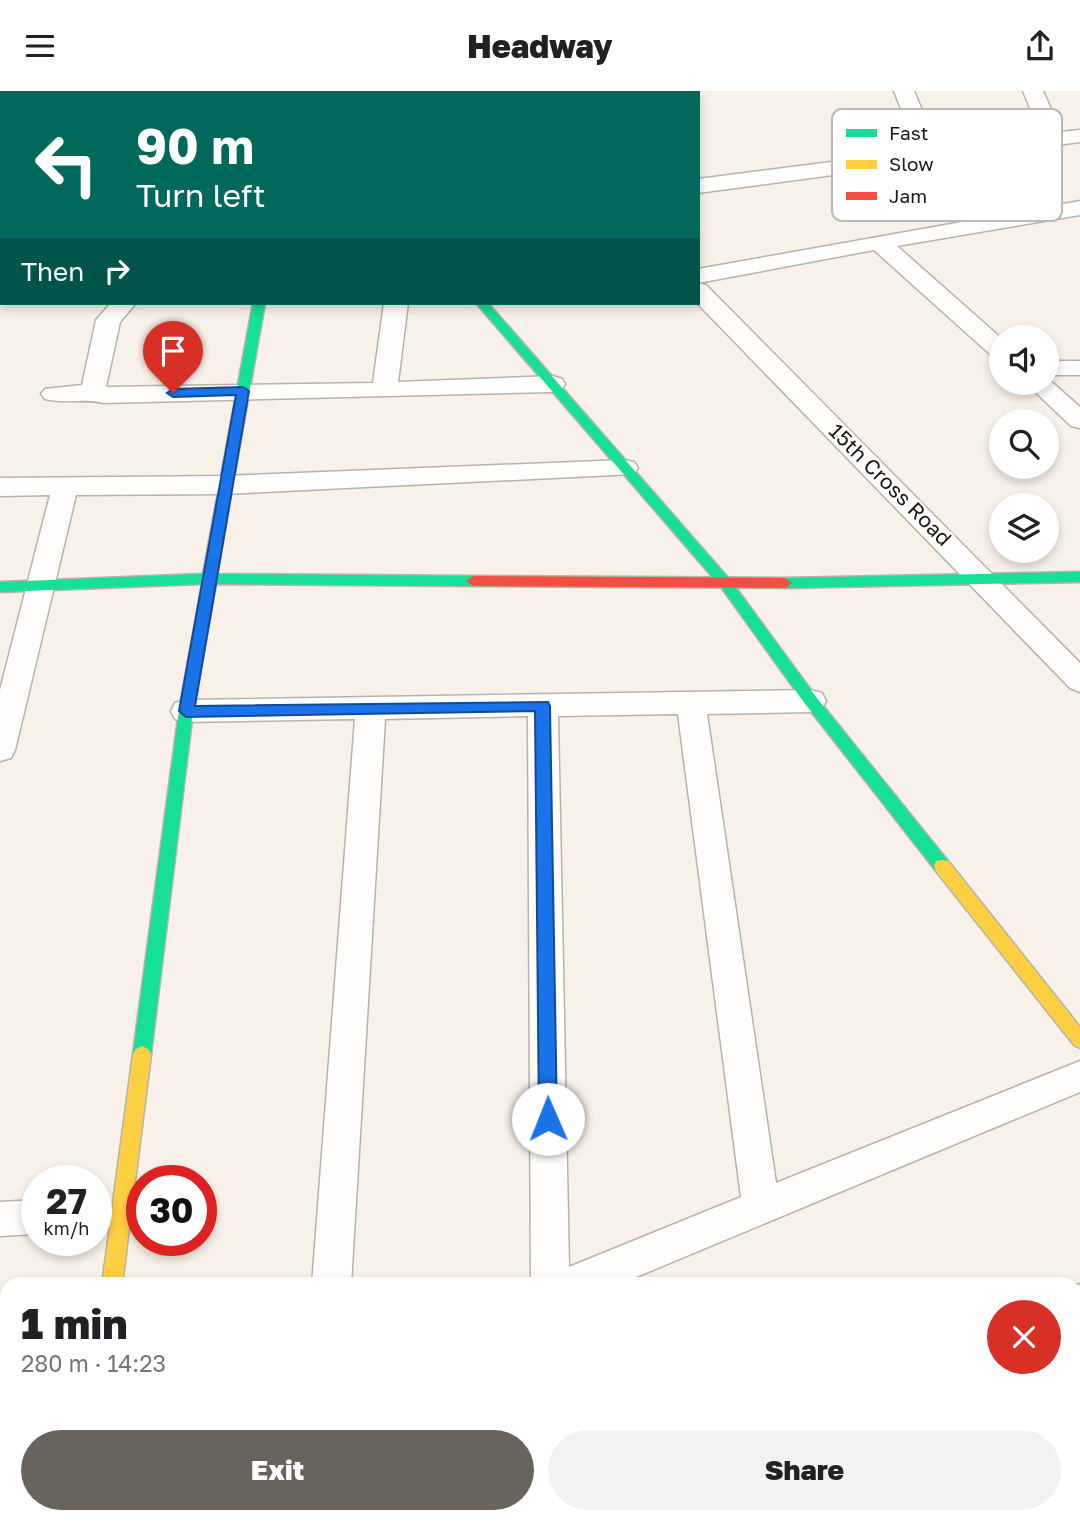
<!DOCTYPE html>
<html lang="en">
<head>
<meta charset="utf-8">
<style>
  body { margin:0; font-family:"Golos Text",sans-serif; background:#f2f2f2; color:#202124; height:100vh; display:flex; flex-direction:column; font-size:26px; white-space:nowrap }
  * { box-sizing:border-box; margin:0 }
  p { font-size:23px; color:#757577 }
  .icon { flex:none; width:38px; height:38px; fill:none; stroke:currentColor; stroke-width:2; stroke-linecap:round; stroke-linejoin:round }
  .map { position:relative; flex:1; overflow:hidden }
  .panel { position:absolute; left:0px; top:1186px; width:1082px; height:247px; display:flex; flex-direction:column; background:#fff; border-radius:21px 21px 0 0; box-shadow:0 4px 10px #0003 }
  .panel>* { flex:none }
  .top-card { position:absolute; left:0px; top:0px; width:700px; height:214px; box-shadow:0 4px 10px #0003; background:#00695c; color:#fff; overflow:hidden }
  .fabs { position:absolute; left:989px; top:234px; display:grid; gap:14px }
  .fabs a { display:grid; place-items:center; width:70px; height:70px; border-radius:50%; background:#fff; box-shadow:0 4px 10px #0003; font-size:35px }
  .speed { position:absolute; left:21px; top:1074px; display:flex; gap:14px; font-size:35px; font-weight:700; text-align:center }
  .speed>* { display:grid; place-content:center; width:91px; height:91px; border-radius:50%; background:#fff; box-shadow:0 4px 10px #0003; line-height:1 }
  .speed small { font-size:18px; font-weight:400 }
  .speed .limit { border:10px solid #d22; background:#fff; color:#111 }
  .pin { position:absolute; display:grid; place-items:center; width:60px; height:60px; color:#fff; margin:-72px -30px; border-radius:50% 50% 50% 0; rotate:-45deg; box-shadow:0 0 7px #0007 }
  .pin .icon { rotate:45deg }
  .me { position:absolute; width:77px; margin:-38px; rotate:359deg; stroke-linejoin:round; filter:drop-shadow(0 0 5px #0008) }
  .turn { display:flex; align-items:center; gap:24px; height:147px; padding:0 21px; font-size:32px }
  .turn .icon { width:91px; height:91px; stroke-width:2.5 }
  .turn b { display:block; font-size:49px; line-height:60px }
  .then { display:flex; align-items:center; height:66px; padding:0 21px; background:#0003; gap:14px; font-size:26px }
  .round { display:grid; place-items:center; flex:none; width:74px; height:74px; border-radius:37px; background:#f2f2f2 }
  .head { display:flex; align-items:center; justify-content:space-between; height:119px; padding:0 21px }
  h1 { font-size:42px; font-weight:800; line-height:52px }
  .primary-button { display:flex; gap:14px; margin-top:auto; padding:14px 21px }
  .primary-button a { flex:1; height:80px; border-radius:42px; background:#68635d; color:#fff; font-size:28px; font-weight:800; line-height:80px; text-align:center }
  .primary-button a+a { background:#f2f2f2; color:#202124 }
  header { display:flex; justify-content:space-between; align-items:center; height:91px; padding:0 21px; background:#fff; font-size:32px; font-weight:800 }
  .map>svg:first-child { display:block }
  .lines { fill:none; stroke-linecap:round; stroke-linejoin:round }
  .street-casing { stroke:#b7b2ab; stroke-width:3 }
  .fast-casing { stroke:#b7b2ab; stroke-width:3 }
  .slow-casing { stroke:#b7b2ab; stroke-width:3 }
  .jam-casing { stroke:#b7b2ab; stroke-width:3 }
  .street { fill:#fefdfc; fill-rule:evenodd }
  .fast { fill:#16e098; fill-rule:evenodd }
  .slow { fill:#ffcf43; fill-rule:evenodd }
  .jam { fill:#f24e42; fill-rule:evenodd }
  .route { fill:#1a73e8; stroke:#114b97; stroke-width:2 }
  .labels { text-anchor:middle; stroke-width:5; stroke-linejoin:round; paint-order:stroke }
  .street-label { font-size:21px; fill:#1b1712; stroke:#fff }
  .key { fill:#fff; stroke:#bbb9b8; stroke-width:2 }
  .key-label { font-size:19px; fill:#1b1712 }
</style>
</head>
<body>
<header><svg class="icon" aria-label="menu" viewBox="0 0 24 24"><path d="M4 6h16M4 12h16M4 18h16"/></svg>Headway<svg class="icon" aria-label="share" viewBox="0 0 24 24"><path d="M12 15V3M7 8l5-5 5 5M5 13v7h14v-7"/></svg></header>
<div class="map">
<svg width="1080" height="1433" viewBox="0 0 1080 1433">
  <rect width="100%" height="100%" fill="#f8f1e9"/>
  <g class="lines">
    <!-- street casing -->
    <g class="street-casing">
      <path id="street" d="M12,0H33L11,2Z
        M190,0H211L189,2Z
        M334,0H354L333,2Z
        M494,0H515L516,2H495Z
        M610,0H636L609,2Z
        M894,0H914L938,57L1041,44L1023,0H1043L1061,41L1080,39V51L698,102V88L918,60Z
        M0,11H2L0,25Z
        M1080,110V124L897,155L1001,247V267L992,265L874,159L698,192V178Z
        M2,175V190H0V176Z
        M698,192L706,194L1080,572V601L1070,597L697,212Z
        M111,212H136L120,231L106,296L373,292L384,212H408L398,291L553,285L562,288L565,293L562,298L553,301L103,312C84,307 64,313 45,308L41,303L45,298L82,294L96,229Z
        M1046,270H1080V284H1046Z
        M1047,287L1080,316V337L1071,335L1026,292H1046Z
        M625,369L634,371L638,377L634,383L225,403L76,404L15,659L11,667L0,670V599L50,404L0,405V387L225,385Z
        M811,599L822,602L826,610L822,618L811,621L707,623L776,1092L1080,970V1001L617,1194H531L528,625L385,628L351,1194H312L355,628L186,631L175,628L171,620L175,612L186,609ZM678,623L741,1106L569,1176L558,625Z
        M37,1109V1143L0,1145V1111Z
        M1080,1193V1231L1074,1233V1195Z
        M7,1345V1387L0,1388V1346Z
        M1074,1407L1080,1409V1433H1037L1039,1426H1074Z
        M58,1426H100V1433H58Z
        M561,1426H617L614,1433H559Z"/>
    </g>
    <!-- fast casing -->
    <g class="fast-casing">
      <path id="fast" d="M253,212H265L217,483L473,485L480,490L473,495L216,493L193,620L151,963L148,968L142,971L136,968L133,963L179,620L202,493L0,501V491L203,483Z
        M476,212H488L731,490L816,606L948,770L950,775L948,780H936L806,614L721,496Z
        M1080,481V491L785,497L778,492L785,487Z"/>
    </g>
    <!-- slow casing -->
    <g class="slow-casing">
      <path id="slow" d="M942,769L948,770L1080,936V957L1074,954L936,780L934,775L936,770Z
        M142,955L148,958L151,963L122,1194H102L133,963L136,958Z"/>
    </g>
    <!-- jam casing -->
    <g class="jam-casing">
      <path id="jam" d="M473,485L785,487L792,492L785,497L473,495L466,490Z"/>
    </g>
    <!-- street -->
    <use href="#street" class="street"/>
    <!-- fast -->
    <use href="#fast" class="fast"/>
    <!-- slow -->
    <use href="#slow" class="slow"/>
    <!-- jam -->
    <use href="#jam" class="jam"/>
  </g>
  <!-- route -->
  <path class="route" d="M243,296L249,300L195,615L548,611L550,615L557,1028L555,1034L548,1036L542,1034L539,1028L535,620L186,626L179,620L236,304L173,306L167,302L173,298Z"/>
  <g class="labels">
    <!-- street labels -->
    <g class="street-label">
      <text transform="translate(890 394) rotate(45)" y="7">15th Cross Road</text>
    </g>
  </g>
  <!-- legend -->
  <rect x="832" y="18" width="230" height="112" rx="10" class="key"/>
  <rect x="846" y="38" width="31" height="8" fill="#16e098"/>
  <rect x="846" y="69" width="31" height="9" fill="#ffcf43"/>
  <rect x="846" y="101" width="31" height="8" fill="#f24e42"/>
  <g class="key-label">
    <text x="889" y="49">Fast</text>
    <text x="889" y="80">Slow</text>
    <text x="889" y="112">Jam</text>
  </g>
</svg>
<div class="fabs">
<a><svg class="icon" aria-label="sound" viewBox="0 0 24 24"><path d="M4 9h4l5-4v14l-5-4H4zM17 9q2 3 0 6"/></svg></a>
<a><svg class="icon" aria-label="search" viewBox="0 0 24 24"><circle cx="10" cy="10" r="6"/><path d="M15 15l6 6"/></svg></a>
<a><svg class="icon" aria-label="layers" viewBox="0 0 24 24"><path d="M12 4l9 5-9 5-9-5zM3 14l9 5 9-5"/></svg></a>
</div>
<div class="speed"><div>27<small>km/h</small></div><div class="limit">30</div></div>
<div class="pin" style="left:173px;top:302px;background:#d93025"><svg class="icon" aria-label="arrive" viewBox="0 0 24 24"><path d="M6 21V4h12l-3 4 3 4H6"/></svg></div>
<svg class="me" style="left:548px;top:1028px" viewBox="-20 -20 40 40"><circle r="19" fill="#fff"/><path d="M0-13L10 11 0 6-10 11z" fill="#1a73e8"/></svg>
<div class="top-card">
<div class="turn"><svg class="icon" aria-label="left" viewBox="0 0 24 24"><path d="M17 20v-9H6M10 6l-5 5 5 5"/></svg><div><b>90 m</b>Turn left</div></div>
<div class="then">Then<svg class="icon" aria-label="right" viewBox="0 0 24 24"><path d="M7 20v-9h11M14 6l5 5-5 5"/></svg></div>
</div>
<section class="panel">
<div class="head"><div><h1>1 min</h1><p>280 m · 14:23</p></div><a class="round" style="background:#d93025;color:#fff"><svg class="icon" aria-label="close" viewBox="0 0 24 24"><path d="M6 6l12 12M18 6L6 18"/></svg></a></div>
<div class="primary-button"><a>Exit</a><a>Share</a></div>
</section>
</div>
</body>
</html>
